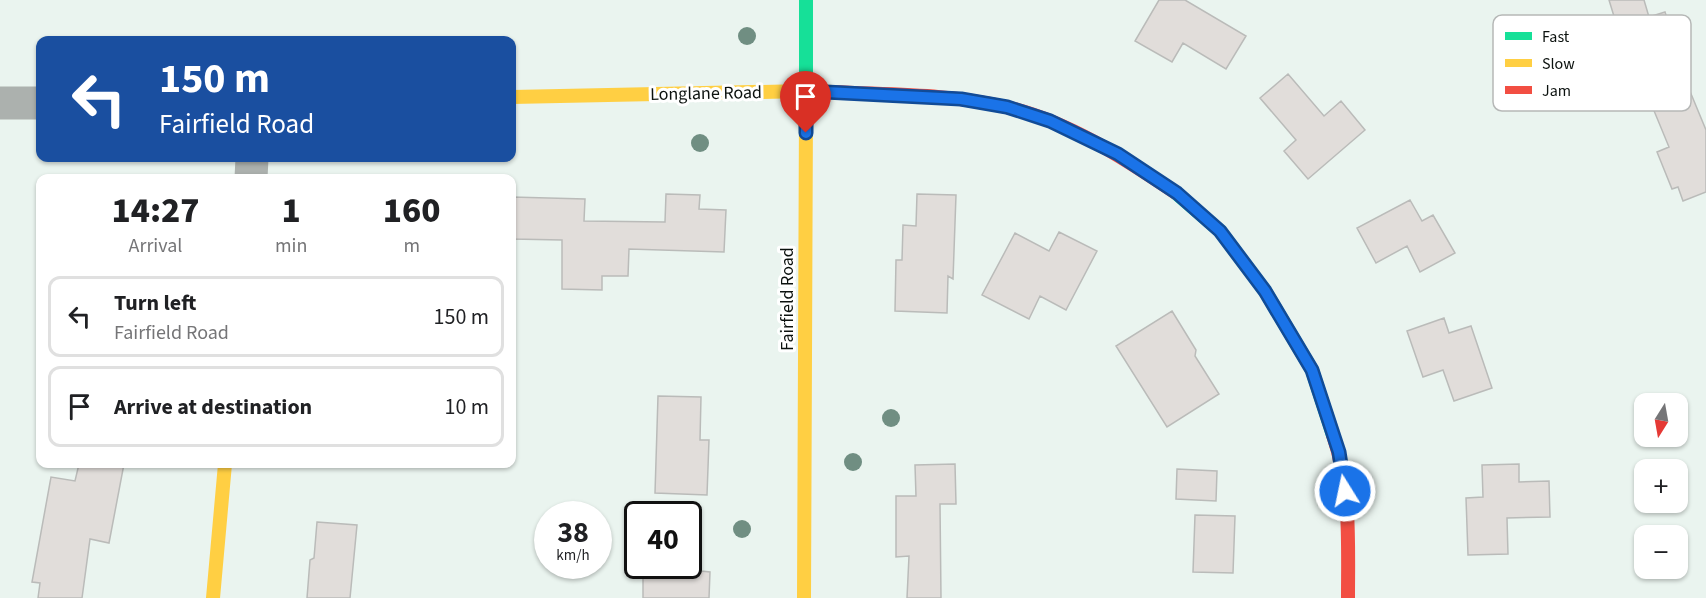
<!DOCTYPE html>
<html lang="en">
<head>
<meta charset="utf-8">
<style>
  body { margin:0; font-family:"Source Sans 3",sans-serif; background:#f2f2f2; color:#202124; height:100vh; display:flex; flex-direction:column; font-size:22px; white-space:nowrap }
  * { box-sizing:border-box; margin:0 }
  p { font-size:20px; color:#757577 }
  .icon { flex:none; width:33px; height:33px; fill:none; stroke:currentColor; stroke-width:2; stroke-linecap:round; stroke-linejoin:round }
  .map { position:relative; flex:1; overflow:hidden }
  .panel { position:absolute; left:36px; top:174px; width:480px; height:294px; display:flex; flex-direction:column; background:#fff; border-radius:12px; box-shadow:0 2px 4px #0004 }
  .panel>* { flex:none }
  .banner { position:absolute; left:36px; top:36px; width:480px; height:126px; border-radius:12px; box-shadow:0 2px 4px #0004; background:#1a4fa0; color:#fff; overflow:hidden }
  .needle { width:39px; rotate:191deg }
  .tools { position:absolute; left:1634px; top:393px; display:grid; gap:12px }
  .tools a { display:grid; place-items:center; width:54px; height:54px; border-radius:12px; background:#fff; box-shadow:0 2px 4px #0004; font-size:30px }
  .speed { position:absolute; left:534px; top:501px; display:flex; gap:12px; font-size:30px; font-weight:700; text-align:center }
  .speed>* { display:grid; place-content:center; width:78px; height:78px; border-radius:50%; background:#fff; box-shadow:0 2px 4px #0004; line-height:1 }
  .speed small { font-size:15px; font-weight:400 }
  .speed .limit { border:3px solid #111; border-radius:9px; background:#fff; color:#111 }
  .pin { position:absolute; display:grid; place-items:center; width:51px; height:51px; color:#fff; margin:-62px -26px; border-radius:50% 50% 50% 0; rotate:-45deg; box-shadow:0 0 6px #0007 }
  .pin .icon { rotate:45deg }
  .me { position:absolute; width:66px; margin:-33px; rotate:350deg; stroke-linejoin:round; filter:drop-shadow(0 0 4px #0008) }
  .turn { display:flex; align-items:center; gap:21px; height:126px; padding:0 24px; font-size:27px }
  .turn .icon { width:78px; height:78px; stroke-width:2.5 }
  .turn b { display:block; font-size:42px; line-height:51px }
  .eta { display:flex; justify-content:space-evenly; align-items:center; height:102px; text-align:center }
  .eta b { font-size:36px; font-weight:800; line-height:42px }
  ul { padding:0; list-style:none }
  li { display:flex; align-items:center; gap:18px; height:81px; margin:0 12px 9px; padding:0 12px; border:3px solid #e0e0e0; border-radius:12px }
  li div { flex:1 }
  li b { display:block; font-size:22px }
  li em { font-style:normal }
  .map>svg:first-child { display:block }
  .building { fill:#e1ddda; stroke:#babbb9; stroke-width:1.5 }
  .lines { fill:none; stroke-linecap:round; stroke-linejoin:round }
  .street { stroke:#acb1ae; stroke-width:33 }
  .fast { stroke:#16e098; stroke-width:14 }
  .slow { stroke:#ffcf43; stroke-width:14 }
  .jam { stroke:#f24e42; stroke-width:14 }
  .tree { fill:#708e82 }
  .route-casing { stroke:#114b97; stroke-width:15 }
  .route { stroke:#1a73e8; stroke-width:10 }
  .labels { text-anchor:middle; stroke-width:6; stroke-linejoin:round; paint-order:stroke }
  .street-label { font-size:18px; fill:#0b110e; stroke:#fff }
  .key { fill:#fff; stroke:#b6b8b7; stroke-width:1.5 }
  .key-label { font-size:16px; fill:#0b110e }
</style>
</head>
<body>
<div class="map">
<svg width="1706" height="598" viewBox="0 0 1706 598">
  <rect width="100%" height="100%" fill="#eaf4ef"/>
  <!-- building -->
  <path class="building" d="M1159,0H1185L1246,36L1226,69L1183,43L1172,62L1135,41Z
    M1609,0H1644L1649,17L1665,12L1680,59L1677,60L1706,130V192L1683,201L1678,187L1672,189L1657,152L1669,147L1638,72L1621,78L1613,52L1624,49Z
    M1288,74L1324,116L1341,101L1365,130L1308,179L1284,151L1296,140L1260,98Z
    M666,194L700,195L699,209L726,210L724,252L629,249L628,276H602V290L562,289V240L512,239V197L585,199L584,221L665,222Z
    M917,194L956,195L953,279L948,276L947,313L895,311L896,260H902L903,225L916,226Z
    M1410,200L1422,221L1433,215L1455,253L1420,272L1407,246L1376,263L1357,228Z
    M1059,232L1097,251L1066,310L1040,296L1029,319L982,295L1015,233L1049,251Z
    M1172,311L1196,350L1195,356L1219,394L1167,427L1116,346Z
    M1444,318L1449,333L1471,326L1492,388L1454,401L1443,370L1423,377L1407,331Z
    M658,396L701,397L700,440H709L707,495L655,493Z
    M79,464H124L109,543L90,539L82,598H38L40,583L32,582L51,477L75,481Z
    M955,464L956,504H940L941,598H907L909,556L896,557V496H916L915,465Z
    M1519,464V482L1549,481L1550,517L1507,518L1508,554L1468,555L1466,498L1483,497L1482,465Z
    M1177,469L1217,471L1216,501L1176,499Z
    M1195,515L1235,516L1233,573L1193,572Z
    M317,522L357,525L350,598H307L310,560L314,558Z
    M660,566H701V571L710,572L709,598H643V569H659Z"/>
  <g class="lines">
    <!-- street -->
    <path class="street" d="M0,103H40
      M251,178L252,158"/>
    <!-- fast -->
    <path class="fast" d="M806,110V0
      M1176,193L1220,231L1265,291L1312,370L1333,435"/>
    <!-- slow -->
    <path class="slow" d="M512,97L806,91L833,92
      M213,598L225,464
      M804,598L806,110"/>
    <!-- jam -->
    <path class="jam" d="M833,92C891,95 950,94 1006,107C1068,121 1124,158 1176,193
      M1333,435C1351,487 1348,544 1348,598"/>
  </g>
  <!-- trees -->
  <g class="tree">
    <circle cx="747" cy="36" r="9"/>
    <circle cx="700" cy="143" r="9"/>
    <circle cx="891" cy="418" r="9"/>
    <circle cx="853" cy="462" r="9"/>
    <circle cx="742" cy="529" r="9"/>
  </g>
  <g class="lines">
    <!-- route casing -->
    <g class="route-casing">
      <path id="route" d="M806,133V91L961,99L1007,107L1050,121L1118,154L1177,193L1220,231L1265,291L1312,370L1339,452L1345,491"/>
    </g>
    <!-- route -->
    <use href="#route" class="route"/>
  </g>
  <g class="labels">
    <!-- street labels -->
    <g class="street-label">
      <text transform="translate(706 93) rotate(-1)" y="6">Longlane Road</text>
      <text transform="translate(787 299) rotate(-90)" y="6">Fairfield Road</text>
    </g>
  </g>
  <!-- legend -->
  <rect x="1493" y="15" width="198" height="96" rx="9" class="key"/>
  <rect x="1505" y="32" width="27" height="8" fill="#16e098"/>
  <rect x="1505" y="59" width="27" height="8" fill="#ffcf43"/>
  <rect x="1505" y="86" width="27" height="8" fill="#f24e42"/>
  <g class="key-label">
    <text x="1542" y="42">Fast</text>
    <text x="1542" y="69">Slow</text>
    <text x="1542" y="96">Jam</text>
  </g>
</svg>
<div class="tools">
<a><svg class="needle" viewBox="-14 -14 28 28"><path d="M0-13l5 13h-10z" fill="#e53935"/><path d="M0 13l5-13h-10z" fill="#757577"/></svg></a>
<a>+</a>
<a>−</a>
</div>
<div class="speed"><div>38<small>km/h</small></div><div class="limit">40</div></div>
<div class="pin" style="left:806px;top:133px;background:#d93025"><svg class="icon" aria-label="arrive" viewBox="0 0 24 24"><path d="M6 21V4h12l-3 4 3 4H6"/></svg></div>
<svg class="me" style="left:1345px;top:491px" viewBox="-20 -20 40 40"><circle r="17" fill="#1a73e8" stroke="#fff" stroke-width="3"/><path d="M0-11L8 9 0 5-8 9z" fill="#fff"/></svg>
<div class="banner">
<div class="turn"><svg class="icon" aria-label="left" viewBox="0 0 24 24"><path d="M17 20v-9H6M10 6l-5 5 5 5"/></svg><div><b>150 m</b>Fairfield Road</div></div>
</div>
<section class="panel">
<div class="eta">
<div><b>14:27</b><p>Arrival</p></div>
<div><b>1</b><p>min</p></div>
<div><b>160</b><p>m</p></div>
</div>
<ul>
<li><svg class="icon" aria-label="left" viewBox="0 0 24 24"><path d="M17 20v-9H6M10 6l-5 5 5 5"/></svg><div><b>Turn left</b><p>Fairfield Road</p></div><em>150 m</em></li>
<li><svg class="icon" aria-label="arrive" viewBox="0 0 24 24"><path d="M6 21V4h12l-3 4 3 4H6"/></svg><div><b>Arrive at destination</b></div><em>10 m</em></li>
</ul>
</section>
</div>
</body>
</html>
